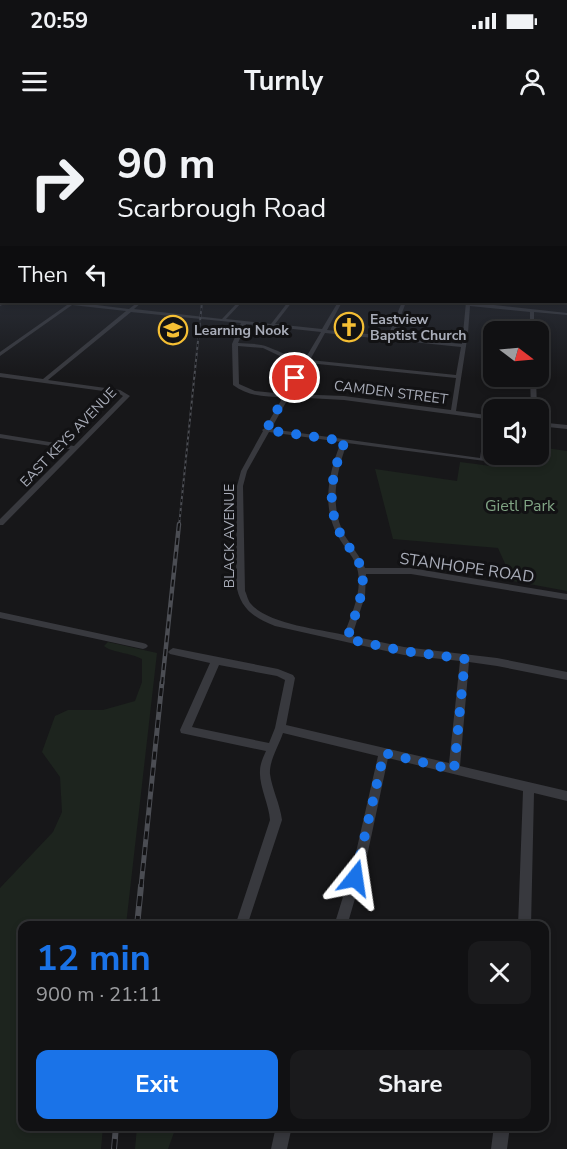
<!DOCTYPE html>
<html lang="en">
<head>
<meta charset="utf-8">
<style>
  body { margin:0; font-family:"Nunito Sans",sans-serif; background:#1a1a1c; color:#f1f3f6; height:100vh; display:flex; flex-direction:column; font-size:22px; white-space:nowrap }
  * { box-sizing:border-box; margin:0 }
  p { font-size:20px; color:#9c9da0 }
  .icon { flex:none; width:33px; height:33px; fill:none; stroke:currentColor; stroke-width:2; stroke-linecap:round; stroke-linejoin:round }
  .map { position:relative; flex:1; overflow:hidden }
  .sheet { position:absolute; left:18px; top:801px; width:531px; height:210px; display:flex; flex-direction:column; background:#111113; border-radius:12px; box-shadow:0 3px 9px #0003,0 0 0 2px #303133 }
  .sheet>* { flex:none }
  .guide { position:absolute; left:0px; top:0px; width:567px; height:183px; box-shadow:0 3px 9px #0003,0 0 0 2px #303133; background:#111113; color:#f1f3f6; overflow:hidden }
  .needle { width:39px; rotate:106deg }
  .fabs { position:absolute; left:483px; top:201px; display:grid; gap:12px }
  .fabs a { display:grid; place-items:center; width:66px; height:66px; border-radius:12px; background:#111113; box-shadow:0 3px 9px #0003,0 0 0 2px #303133; font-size:30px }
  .pin { position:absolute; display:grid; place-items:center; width:51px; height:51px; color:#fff; margin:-26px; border:3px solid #fff; border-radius:50%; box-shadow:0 2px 6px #0007 }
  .me { position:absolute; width:66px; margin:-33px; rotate:15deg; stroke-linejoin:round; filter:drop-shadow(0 0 4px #0008) }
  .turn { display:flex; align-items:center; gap:21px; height:126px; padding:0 18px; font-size:27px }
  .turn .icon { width:78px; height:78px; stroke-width:2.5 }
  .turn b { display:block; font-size:42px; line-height:51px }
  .then { display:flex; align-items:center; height:57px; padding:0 18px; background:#0003; gap:12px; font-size:22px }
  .round { display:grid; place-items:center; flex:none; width:63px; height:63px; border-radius:12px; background:#1a1a1c }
  .head { display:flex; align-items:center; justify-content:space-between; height:102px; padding:0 18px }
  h1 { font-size:36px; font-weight:700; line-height:45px; color:#1a73e8 }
  .primary-button { display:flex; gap:12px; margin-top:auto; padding:12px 18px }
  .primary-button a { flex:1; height:69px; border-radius:12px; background:#1a73e8; color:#fff; font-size:24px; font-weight:700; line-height:69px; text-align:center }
  .primary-button a+a { background:#1a1a1c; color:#f1f3f6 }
  .status { display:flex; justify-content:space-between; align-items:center; height:42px; padding:0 30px; background:#111113; direction:ltr }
  .status svg { height:16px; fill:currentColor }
  header { display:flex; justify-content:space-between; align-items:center; height:78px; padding:0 18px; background:#111113; font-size:27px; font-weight:700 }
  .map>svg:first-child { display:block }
  .green { fill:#1d241e }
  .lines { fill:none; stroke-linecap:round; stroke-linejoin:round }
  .minor { fill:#38393e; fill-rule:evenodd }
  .rail-far3-casing { stroke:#4b4d53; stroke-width:2 }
  .rail-far2-casing { stroke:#4b4d53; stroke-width:4.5 }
  .rail-far1-casing { stroke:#4b4d53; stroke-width:5 }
  .rail-casing { stroke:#4b4d53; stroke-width:6 }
  .rail-far3 { stroke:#121214; stroke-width:1.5; stroke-dasharray:3; stroke-linecap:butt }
  .rail-far2 { stroke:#121214; stroke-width:2; stroke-dasharray:7; stroke-linecap:butt }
  .rail-far1 { stroke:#121214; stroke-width:3; stroke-dasharray:8; stroke-linecap:butt }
  .rail { stroke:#121214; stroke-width:4; stroke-dasharray:10; stroke-linecap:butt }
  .route { stroke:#1a73e8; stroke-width:10; stroke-dasharray:0 18 }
  .labels { text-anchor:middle; stroke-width:6; stroke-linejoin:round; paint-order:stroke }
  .far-poi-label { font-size:14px; font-weight:bold; fill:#a9adb9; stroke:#121214; text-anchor:start }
  .far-street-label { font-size:14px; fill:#a9adb9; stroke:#121214 }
  .park-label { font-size:16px; fill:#80a484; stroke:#121214 }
  .street-label { font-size:16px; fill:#a9adb9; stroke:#121214 }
</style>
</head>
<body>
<div class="status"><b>20:59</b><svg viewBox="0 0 49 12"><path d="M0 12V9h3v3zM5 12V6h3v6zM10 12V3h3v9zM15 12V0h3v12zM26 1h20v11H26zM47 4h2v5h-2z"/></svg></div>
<header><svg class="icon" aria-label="menu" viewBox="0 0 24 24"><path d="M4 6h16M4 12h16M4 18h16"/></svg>Turnly<svg class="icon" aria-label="person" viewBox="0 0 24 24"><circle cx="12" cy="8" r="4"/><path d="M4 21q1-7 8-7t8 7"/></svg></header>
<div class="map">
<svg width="567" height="1029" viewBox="0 0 567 1029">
  <rect width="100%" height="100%" fill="#171719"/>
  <!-- green -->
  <path class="green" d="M539,327L567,331V471L513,461L498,428L393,419L375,349L457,361L460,342L491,346L494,335L538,334Z
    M108,522L157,533L126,805L22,806V1006L103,1007L101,1029H0V768L53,712L62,692L60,657L42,632L55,596L68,590H103L135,581L142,562V539C131,533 110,532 104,526Z
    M137,1007V1006L176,1007L168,1029H135Z"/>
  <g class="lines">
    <!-- minor -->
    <path class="minor" d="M566,115H567V117H566Z
      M2,116V119H0V117Z
      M566,131H567V133H566Z
      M566,141H567V143H566Z
      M0,146H2V149H0Z
      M566,172H567V174H566Z
      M0,175H2V177H0Z
      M4,182H8L0,186V183Z
      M53,182H72L129,189L138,182H142L134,189L222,199L238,182H242L226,199L271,204L288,182H292L275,204L322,209L338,182H342L327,210L388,216L402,182H406L393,217L462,224L466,182L567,193V195L534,192V212H530V192L470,186L468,213L456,291L494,296V300L492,299L485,341L347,323C336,353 329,386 345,416C352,427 360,436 365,448H411L567,474V480L411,454H366L365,476L352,516L404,527L497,538L567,552V560L497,546L469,542L460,646L567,671V681L534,673L531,806H518L523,671L388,638L366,741L347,806H334L354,741L378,636L283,613C279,625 269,641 270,654C272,669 280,684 282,700L247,806H235L270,700C269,684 259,666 260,651C260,644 263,638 266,631L181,613L180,610L210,543L170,534L168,532L170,530L173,528L278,549L293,555L295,558L286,605L449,643L460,541L404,535L275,506C253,498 239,487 236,463L237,366L241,351L263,311L262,310L265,308L283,277C266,277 247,276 233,265L232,224L241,203L131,192L48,260L120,270L130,276L3,405H0V399L70,329L0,318V314L74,326L123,276L118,273L0,257V253L43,259L126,191L72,185L0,236V232L67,185ZM246,204L321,212L305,239C291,238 281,232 268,227C259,223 248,224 238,223ZM325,213L461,227L456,255L310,240ZM238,226L263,228L284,238L303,242L285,274L255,271L239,264ZM308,243L456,258L451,290L344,276L291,274ZM289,277L344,280L486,299L480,338L271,309ZM269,312L341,322C329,352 321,386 338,416C344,428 356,438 358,452C362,473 351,495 344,515C318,509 268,504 251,484C248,481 247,475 245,471L243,366L247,351ZM219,545L277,556L285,560L275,608L269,623L192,607Z
      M530,256H536L537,290H531Z
      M538,302L567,305V309L538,306Z
      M0,492L143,523L146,524L148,526L146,528L143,529L0,498Z
      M276,1006H292L287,1029H271Z
      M494,1006H510L507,1029H491Z"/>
    <!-- rail-far3 casing -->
    <g class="rail-far3-casing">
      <path id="rail-far3" d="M179,406L202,182"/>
    </g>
    <!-- rail-far2 casing -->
    <g class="rail-far2-casing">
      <path id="rail-far2" d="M162,564L179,404"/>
    </g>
    <!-- rail-far1 casing -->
    <g class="rail-far1-casing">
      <path id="rail-far1" d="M141,767L162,562"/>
    </g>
    <!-- rail casing -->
    <g class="rail-casing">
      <path id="rail" d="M137,806L141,766
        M114,1029L116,1006"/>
    </g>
    <!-- rail-far3 -->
    <use href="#rail-far3" class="rail-far3"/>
    <!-- rail-far2 -->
    <use href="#rail-far2" class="rail-far2"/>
    <!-- rail-far1 -->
    <use href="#rail-far1" class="rail-far1"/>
    <!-- rail -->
    <use href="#rail" class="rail"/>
  </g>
  <!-- sky -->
  <linearGradient id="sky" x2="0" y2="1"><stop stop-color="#0d0d0e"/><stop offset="0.44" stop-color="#363c49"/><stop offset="1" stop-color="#363c49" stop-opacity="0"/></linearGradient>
  <rect width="567" height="258" fill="url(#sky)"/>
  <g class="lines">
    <!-- route -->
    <path class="route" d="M295,258L266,310L345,321C332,352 325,384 341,415C348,427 359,438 362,451C366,471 353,500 347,519L404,531L465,539L454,650L384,633L355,758"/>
  </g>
  <!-- icons -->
  <defs>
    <g id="church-ring" transform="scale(1.5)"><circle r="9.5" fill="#121214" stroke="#f5bf34" stroke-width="1.5"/><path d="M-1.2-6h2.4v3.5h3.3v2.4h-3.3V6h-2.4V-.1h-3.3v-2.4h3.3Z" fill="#f5bf34"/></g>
    <g id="school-ring" transform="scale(1.5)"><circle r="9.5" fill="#121214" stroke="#f5bf34" stroke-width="1.5"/><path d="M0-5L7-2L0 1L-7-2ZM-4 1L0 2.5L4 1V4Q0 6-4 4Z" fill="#f5bf34"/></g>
  </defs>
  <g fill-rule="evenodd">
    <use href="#church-ring" x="349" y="207"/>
    <use href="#school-ring" x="173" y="210"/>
  </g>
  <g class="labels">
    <!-- far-poi labels -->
    <g class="far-poi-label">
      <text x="370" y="204">Eastview<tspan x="370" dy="16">Baptist Church</tspan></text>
      <text x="194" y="215">Learning Nook</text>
    </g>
    <!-- far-street labels -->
    <g class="far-street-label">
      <text transform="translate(391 272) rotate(7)" y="5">CAMDEN STREET</text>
      <text transform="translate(68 317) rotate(-46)" y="5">EAST KEYS AVENUE</text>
      <text transform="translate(229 416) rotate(-90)" y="5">BLACK AVENUE</text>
    </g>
    <!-- park labels -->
    <g class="park-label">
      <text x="520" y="391">Gietl Park</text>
    </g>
    <!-- street labels -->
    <g class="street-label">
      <text transform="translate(467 447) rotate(8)" y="6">STANHOPE ROAD</text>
    </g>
  </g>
</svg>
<div class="fabs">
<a><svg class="needle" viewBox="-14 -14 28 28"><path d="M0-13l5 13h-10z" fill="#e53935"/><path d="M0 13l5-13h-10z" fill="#9c9da0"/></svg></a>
<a><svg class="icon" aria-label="sound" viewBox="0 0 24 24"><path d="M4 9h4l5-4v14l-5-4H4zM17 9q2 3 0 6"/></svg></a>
</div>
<div class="pin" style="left:295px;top:258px;background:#d93025"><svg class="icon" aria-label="arrive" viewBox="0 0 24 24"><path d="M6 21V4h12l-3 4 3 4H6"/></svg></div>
<svg class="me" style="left:355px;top:758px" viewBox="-20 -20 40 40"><path d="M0-17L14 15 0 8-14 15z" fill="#1a73e8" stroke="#fff" stroke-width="4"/></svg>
<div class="guide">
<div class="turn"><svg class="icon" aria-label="right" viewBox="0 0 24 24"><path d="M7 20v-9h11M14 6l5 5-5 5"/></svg><div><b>90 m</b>Scarbrough Road</div></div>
<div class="then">Then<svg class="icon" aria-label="left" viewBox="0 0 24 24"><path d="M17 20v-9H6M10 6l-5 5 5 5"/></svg></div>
</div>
<section class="sheet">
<div class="head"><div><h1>12 min</h1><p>900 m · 21:11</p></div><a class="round"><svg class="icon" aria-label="close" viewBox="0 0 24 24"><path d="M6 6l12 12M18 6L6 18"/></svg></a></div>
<div class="primary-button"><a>Exit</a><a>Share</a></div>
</section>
</div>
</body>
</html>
